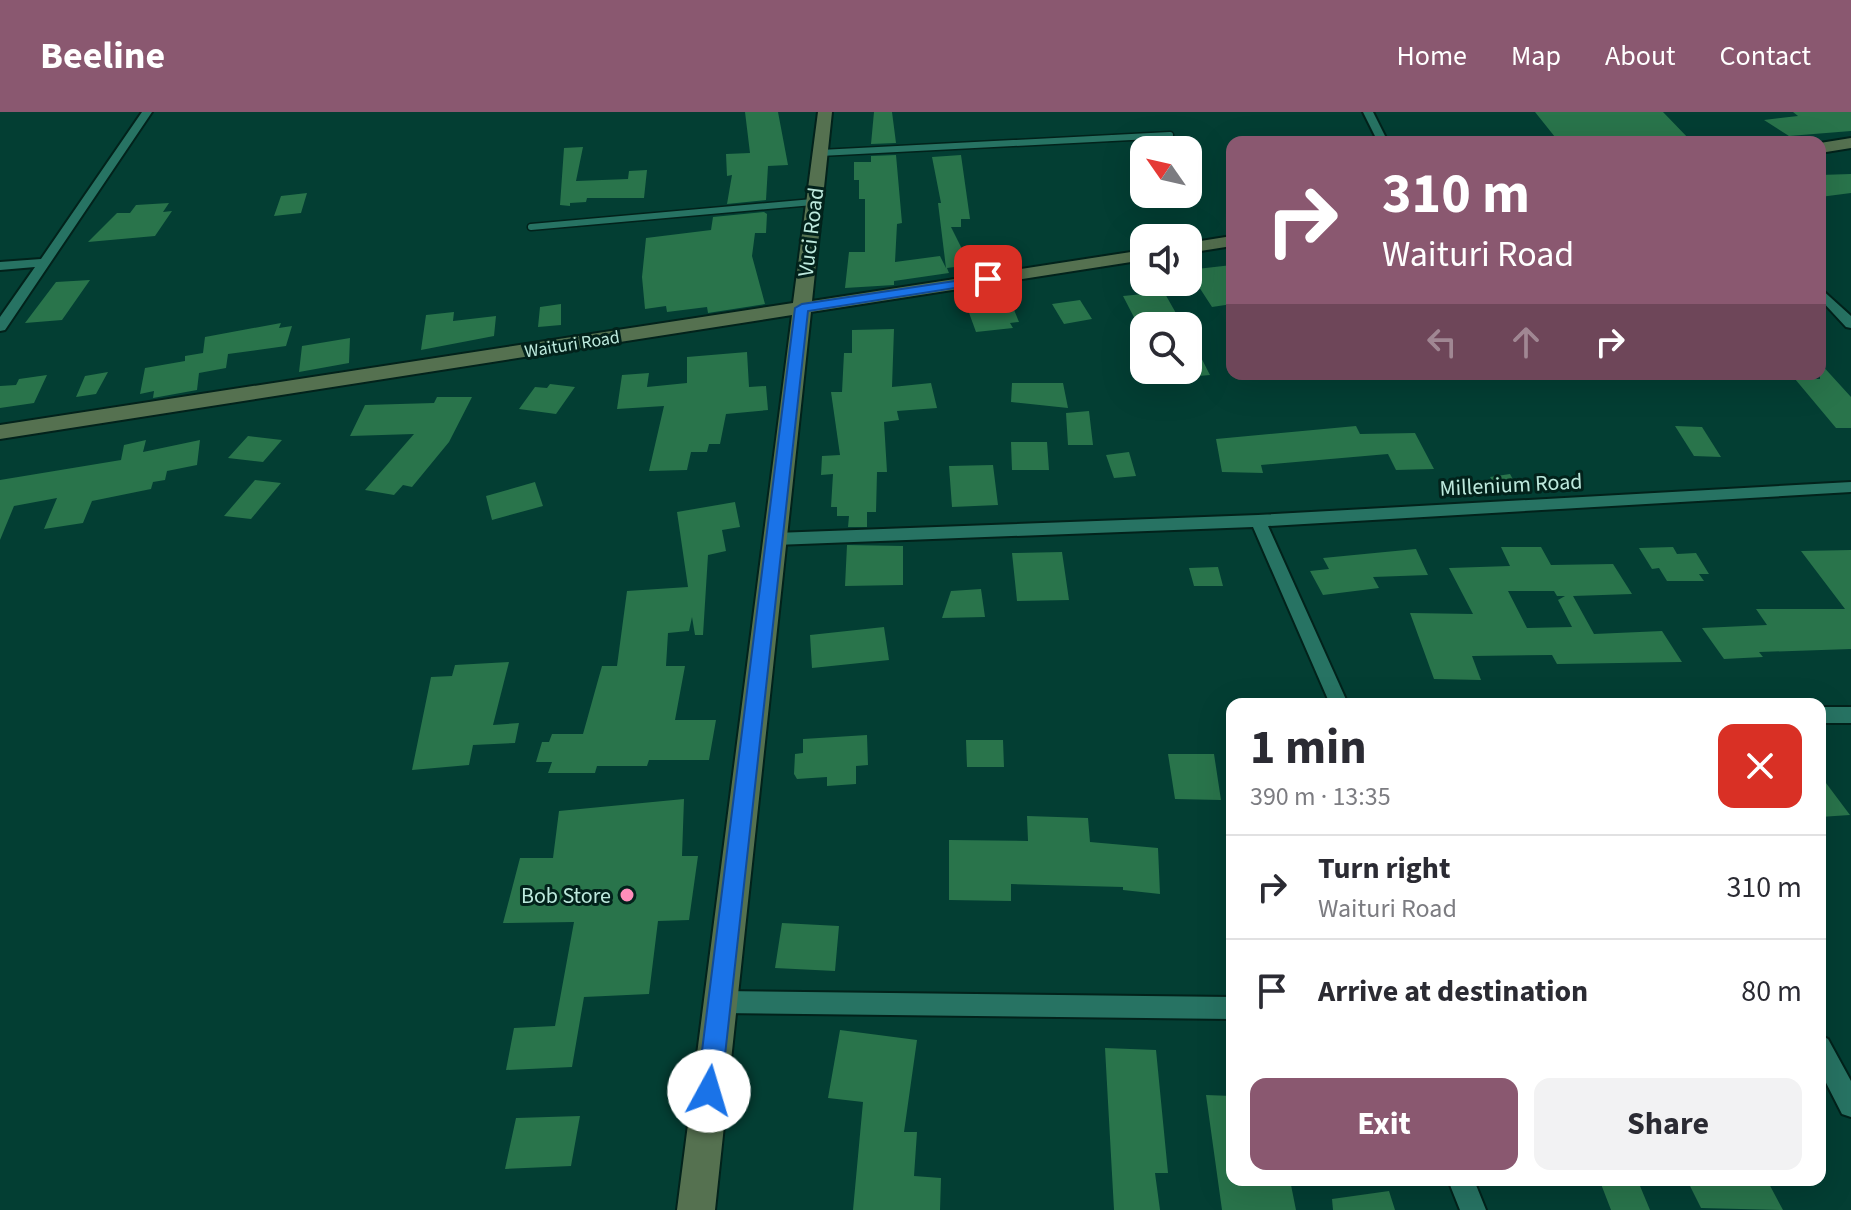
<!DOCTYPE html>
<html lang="en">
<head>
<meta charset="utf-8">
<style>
  body { margin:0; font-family:"Source Sans 3",sans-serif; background:#f2f2f3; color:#2b2b33; height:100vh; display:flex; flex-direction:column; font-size:30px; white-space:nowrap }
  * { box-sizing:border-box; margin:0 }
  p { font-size:26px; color:#7c7c81 }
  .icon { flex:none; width:44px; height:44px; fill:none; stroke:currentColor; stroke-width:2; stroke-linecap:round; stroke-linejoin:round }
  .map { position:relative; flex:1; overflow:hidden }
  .side { position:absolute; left:1226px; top:586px; width:600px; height:488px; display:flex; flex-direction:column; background:#fff; border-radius:16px; box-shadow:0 8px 32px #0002 }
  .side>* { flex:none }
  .guide { position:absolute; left:1226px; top:24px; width:600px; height:244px; border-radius:16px; box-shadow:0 8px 32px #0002; background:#8a5870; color:#fff; overflow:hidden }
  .needle { width:52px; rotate:304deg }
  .controls { position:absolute; left:1130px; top:24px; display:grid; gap:16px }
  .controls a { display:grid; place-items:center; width:72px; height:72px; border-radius:16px; background:#fff; box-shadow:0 8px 32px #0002; font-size:40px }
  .pin { position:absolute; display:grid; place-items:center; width:68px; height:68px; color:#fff; margin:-34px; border-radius:16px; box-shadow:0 4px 12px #0006 }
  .me { position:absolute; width:88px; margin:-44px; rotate:6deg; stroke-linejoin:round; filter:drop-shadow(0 0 6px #0008) }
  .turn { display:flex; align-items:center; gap:28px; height:168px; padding:0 24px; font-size:36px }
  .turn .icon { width:104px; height:104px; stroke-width:2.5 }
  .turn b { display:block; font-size:56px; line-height:68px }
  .lanes { display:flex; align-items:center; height:76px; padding:0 24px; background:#0003; justify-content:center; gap:40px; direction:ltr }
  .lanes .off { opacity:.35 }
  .round { display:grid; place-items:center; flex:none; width:84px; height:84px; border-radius:16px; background:#f2f2f3 }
  .overview { display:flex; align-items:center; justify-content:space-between; height:136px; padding:0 24px }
  h1 { font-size:48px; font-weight:700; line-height:60px }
  .cta { display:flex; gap:16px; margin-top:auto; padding:16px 24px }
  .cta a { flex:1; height:92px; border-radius:16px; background:#8a5870; color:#fff; font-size:32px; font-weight:700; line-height:92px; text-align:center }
  .cta a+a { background:#f2f2f3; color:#2b2b33 }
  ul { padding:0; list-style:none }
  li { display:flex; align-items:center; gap:24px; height:104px; padding:0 24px; border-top:2px solid #e1e1e2 }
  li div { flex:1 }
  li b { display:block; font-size:30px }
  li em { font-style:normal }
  header { display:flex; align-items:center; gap:48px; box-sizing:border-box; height:112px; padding:0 40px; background:#8a5870; color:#fff }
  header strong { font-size:38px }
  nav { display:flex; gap:44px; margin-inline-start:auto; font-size:28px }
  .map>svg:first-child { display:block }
  .building { fill:#29744b; fill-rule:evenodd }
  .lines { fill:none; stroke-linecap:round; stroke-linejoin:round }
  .lane-casing { stroke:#02221b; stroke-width:9 }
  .street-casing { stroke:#02221b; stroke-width:4 }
  .secondary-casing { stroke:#02221b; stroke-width:4 }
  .lane { stroke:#277363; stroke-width:6 }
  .street { fill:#277363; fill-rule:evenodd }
  .secondary { fill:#557150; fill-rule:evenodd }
  .route { fill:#1a73e8; stroke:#114b97; stroke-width:2 }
  .poi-dot { fill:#ff8eba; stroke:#02221b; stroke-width:3 }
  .labels { text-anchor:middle; stroke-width:6; stroke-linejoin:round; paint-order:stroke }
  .far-street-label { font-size:18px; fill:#bde9dd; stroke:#02221b }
  .street-label { font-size:22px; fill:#bde9dd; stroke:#02221b }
  .poi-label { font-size:22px; fill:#bde9dd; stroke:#02221b; text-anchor:end }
</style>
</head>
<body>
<header>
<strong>Beeline</strong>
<nav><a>Home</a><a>Map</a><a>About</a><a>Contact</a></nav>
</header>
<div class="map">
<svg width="1851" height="1098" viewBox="0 0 1851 1098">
  <rect width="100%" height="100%" fill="#033e33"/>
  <!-- building -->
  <path class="building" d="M745,0H778L788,53L768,54L766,88L727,92L732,63L727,64L726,42L750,41Z
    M874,0H892L896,31L871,32Z
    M1535,0H1663L1692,30H1559Z
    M1793,0H1851V19L1789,24L1764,8L1798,4Z
    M583,35L576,69L628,67L629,59L647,58L644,86H587L586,90L570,91V94L560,93L564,36Z
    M896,43L902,111L897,112L895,150L940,144L946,156L938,91H941L932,45L961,43L970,107H961V115H951L970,153L947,156L949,161L894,169V173L845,176L849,140H865V87H859V68H854V50H871V44Z
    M1851,62V81L1820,85V63Z
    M307,81L301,101L274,104L281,84Z
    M169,91L163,100L172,99L155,124L88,130L117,101H130L136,93Z
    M764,100L767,102L766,121H755L752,144L765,192L708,201L707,195L667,200L666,194L645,197L642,165L646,126L711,118L713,105Z
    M1232,153V192L1212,195L1188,158Z
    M90,168L62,208L25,211L56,170Z
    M1164,180L1181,210L1139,215L1123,184Z
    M1080,188L1092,207L1064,212L1052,192Z
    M561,192V213L538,215L540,195Z
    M1012,193L1019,210L1010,211L1013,216L976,220L968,198Z
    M454,200L453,209L496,204L494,224L421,238L426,203Z
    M281,211L279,216L292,214L286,234L228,242L226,256L199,261L197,278L153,286L154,279L140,282L145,256L185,249V244L203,241L205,225Z
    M894,217L892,275L931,271L937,296L897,299L899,308L884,310L887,360H877L876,400H867V415H848L849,404H837V395H831L833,362L821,363L822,344L840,343L831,280H842L844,241H852V218Z
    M1188,220L1210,263L1188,265Z
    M350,226L349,251L299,260L302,234Z
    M747,240L749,275L766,274L768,298L726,302L720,332H709L707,340H691L687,358L649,359L664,294L617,297L622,263L649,261L647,275L687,271V245Z
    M1820,251L1851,285V316H1836L1795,267H1820Z
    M108,260L96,282L76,285L85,264Z
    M47,263L34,291L0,296V274L16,273L19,267Z
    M1012,271H1063L1068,296L1011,290Z
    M550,272L575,275L556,302L519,297L535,275L547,276Z
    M437,285H472L449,330L412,375L403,373L394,383L365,378L414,322L350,324L365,293L434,291Z
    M1089,299L1093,333H1068L1066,301Z
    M1356,314L1360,322L1415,321L1434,357L1396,358L1388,342L1261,353L1263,361L1222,360L1216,327Z
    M1675,314L1702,315L1721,345L1694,344Z
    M248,324L282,328L263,350L228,346Z
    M146,328L143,340L200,328L197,353L167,359L165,368L153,370L151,377L92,389L83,411L44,417L57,386L14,394L0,428V368L121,348L124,333Z
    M1011,330H1047L1049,358H1012Z
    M1129,340L1136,364L1114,366L1106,343Z
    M993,353L998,393L952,395L949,354Z
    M1510,362L1521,382H1501L1490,365Z
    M255,368L281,371L251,407L224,404Z
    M535,370L543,394L492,408L486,384Z
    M735,390L740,415L722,418L726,439L708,443L703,523H695L692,505L689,519L668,521L666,554H685L675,608H716L709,648H649L647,654H597L595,661H548L552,650H536L542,630H549L552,622H583L602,554H617L627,479L688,475L677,400Z
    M847,433L903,434V473L845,474Z
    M1501,435H1541L1551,453L1613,452L1632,482L1573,484L1594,522L1662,519L1682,550L1557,552L1552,543L1472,544L1481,568L1434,567L1410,501L1473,502L1449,456L1510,454ZM1508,479H1554L1557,484H1565L1558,488L1572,515L1527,516Z
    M1673,435L1677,442L1696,441L1709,462H1699L1704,469H1667L1659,456L1652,457L1639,436Z
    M1416,437L1428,463L1373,465L1379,476L1323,483L1310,459L1329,457L1323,446Z
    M1851,438V537L1759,540L1763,545L1724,547L1702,516L1767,513L1756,497H1845L1801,439Z
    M1062,440L1069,488L1017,489L1012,441Z
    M1218,455L1223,474H1194L1189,456Z
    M981,477L985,505L942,506L951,479Z
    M884,515L889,548L812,556L810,523Z
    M509,550L493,613L519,611L515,631L473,633L469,653L412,658L431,565L452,564L455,553Z
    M867,623L868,653L856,654V672L827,674V665L797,667L794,662L795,642L803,641V627Z
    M966,628H1003L1004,655H967Z
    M1168,642H1214L1221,688L1175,687Z
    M1820,663L1850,703L1820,705Z
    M684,687L682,744H698L689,808L658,809L649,882L584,885L572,955L506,958L514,916L555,914L574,810L503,811L520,746H553L559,699Z
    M1027,704L1088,706L1090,730L1158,736L1160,782L1123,778V775L1011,772V789L949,788V728L1028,729Z
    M782,811L839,814L835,859L775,856Z
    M840,918L917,928L904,1020H917L914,1064L941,1066L940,1098H853L863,990L828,986Z
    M1105,936L1156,938L1168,1061H1155L1160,1098H1114Z
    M1206,983L1232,984V1068H1290L1296,1098H1222Z
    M580,1004L571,1054L505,1057L516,1006Z
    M1687,1068H1767L1783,1098L1701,1096Z
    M1601,1072L1640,1074L1650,1098H1611Z
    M1389,1079L1395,1098H1333L1332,1087Z"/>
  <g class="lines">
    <!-- lane casing -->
    <g class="lane-casing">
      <path id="lane" d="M820,41L1170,23
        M531,115L813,90"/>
    </g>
    <!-- street casing -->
    <g class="street-casing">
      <path id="street" d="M142,0H152L5,218L0,219V205L35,155L0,158V150L41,147Z
        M1363,0H1373L1388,30H1378Z
        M1820,176L1851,204V216L1846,215L1820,187Z
        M1851,370V380L1268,414L1348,592H1330L1253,415L775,433L767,427L775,421L1258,403Z
        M1820,595H1851V611H1820Z
        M719,879L1232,885V907L719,901L711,898L708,890L711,882Z
        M1820,923L1828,927L1851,969V1005L1842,1002L1820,959Z
        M1448,1068H1474L1486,1098H1460Z"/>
    </g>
    <!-- secondary casing -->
    <g class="secondary-casing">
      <path id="secondary" d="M818,0H832L812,189L1144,138V148L811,200L715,1098H677L792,203L0,327V313L793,191Z
        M1851,26V36L1820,41V31Z
        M1232,124V134L1188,141V131Z"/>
    </g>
    <!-- lane -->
    <use href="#lane" class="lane"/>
    <!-- street -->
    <use href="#street" class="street"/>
    <!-- secondary -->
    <use href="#secondary" class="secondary"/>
  </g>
  <!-- route -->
  <path class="route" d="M988,164L993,165V170L808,199L721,979L717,988L709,991L700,988L697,979L795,196L802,192Z"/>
  <!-- markers -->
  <circle class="poi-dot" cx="627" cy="783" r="8"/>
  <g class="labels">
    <!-- far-street labels -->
    <g class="far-street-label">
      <text transform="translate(572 232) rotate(-9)" y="6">Waituri Road</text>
    </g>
    <!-- street labels -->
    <g class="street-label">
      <text transform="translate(810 120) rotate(-83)" y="8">Vuci Road</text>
      <text transform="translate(1511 372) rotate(-3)" y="8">Millenium Road</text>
    </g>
    <!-- poi labels -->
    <g class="poi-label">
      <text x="611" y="791">Bob Store</text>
    </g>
  </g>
</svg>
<div class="controls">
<a><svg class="needle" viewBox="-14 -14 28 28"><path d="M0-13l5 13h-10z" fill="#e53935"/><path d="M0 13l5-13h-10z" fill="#7c7c81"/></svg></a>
<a><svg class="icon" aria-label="sound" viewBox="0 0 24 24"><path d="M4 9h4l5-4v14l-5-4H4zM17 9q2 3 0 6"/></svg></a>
<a><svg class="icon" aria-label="search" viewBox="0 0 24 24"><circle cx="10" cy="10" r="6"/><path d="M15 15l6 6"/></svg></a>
</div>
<div class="pin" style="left:988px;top:167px;background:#d93025"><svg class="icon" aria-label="arrive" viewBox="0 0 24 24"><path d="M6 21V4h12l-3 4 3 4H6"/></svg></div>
<svg class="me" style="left:709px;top:979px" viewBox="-20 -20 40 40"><circle r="19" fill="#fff"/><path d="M0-13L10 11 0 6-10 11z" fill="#1a73e8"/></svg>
<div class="guide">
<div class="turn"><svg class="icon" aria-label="right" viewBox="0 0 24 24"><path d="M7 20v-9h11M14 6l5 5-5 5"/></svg><div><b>310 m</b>Waituri Road</div></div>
<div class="lanes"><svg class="icon off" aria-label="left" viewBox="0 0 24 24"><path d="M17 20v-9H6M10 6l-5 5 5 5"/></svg><svg class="icon off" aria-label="ahead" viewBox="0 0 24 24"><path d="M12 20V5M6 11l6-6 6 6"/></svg><svg class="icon" aria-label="right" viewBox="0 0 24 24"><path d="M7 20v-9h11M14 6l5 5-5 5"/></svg></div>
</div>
<section class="side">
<div class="overview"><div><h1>1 min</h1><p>390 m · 13:35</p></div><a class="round" style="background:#d93025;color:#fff"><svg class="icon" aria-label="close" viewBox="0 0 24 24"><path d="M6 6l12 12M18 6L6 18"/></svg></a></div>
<ul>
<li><svg class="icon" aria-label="right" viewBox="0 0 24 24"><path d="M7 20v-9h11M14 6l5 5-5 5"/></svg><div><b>Turn right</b><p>Waituri Road</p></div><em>310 m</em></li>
<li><svg class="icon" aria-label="arrive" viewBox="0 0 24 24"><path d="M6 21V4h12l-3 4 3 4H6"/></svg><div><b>Arrive at destination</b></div><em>80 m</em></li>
</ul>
<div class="cta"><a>Exit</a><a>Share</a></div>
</section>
</div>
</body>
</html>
